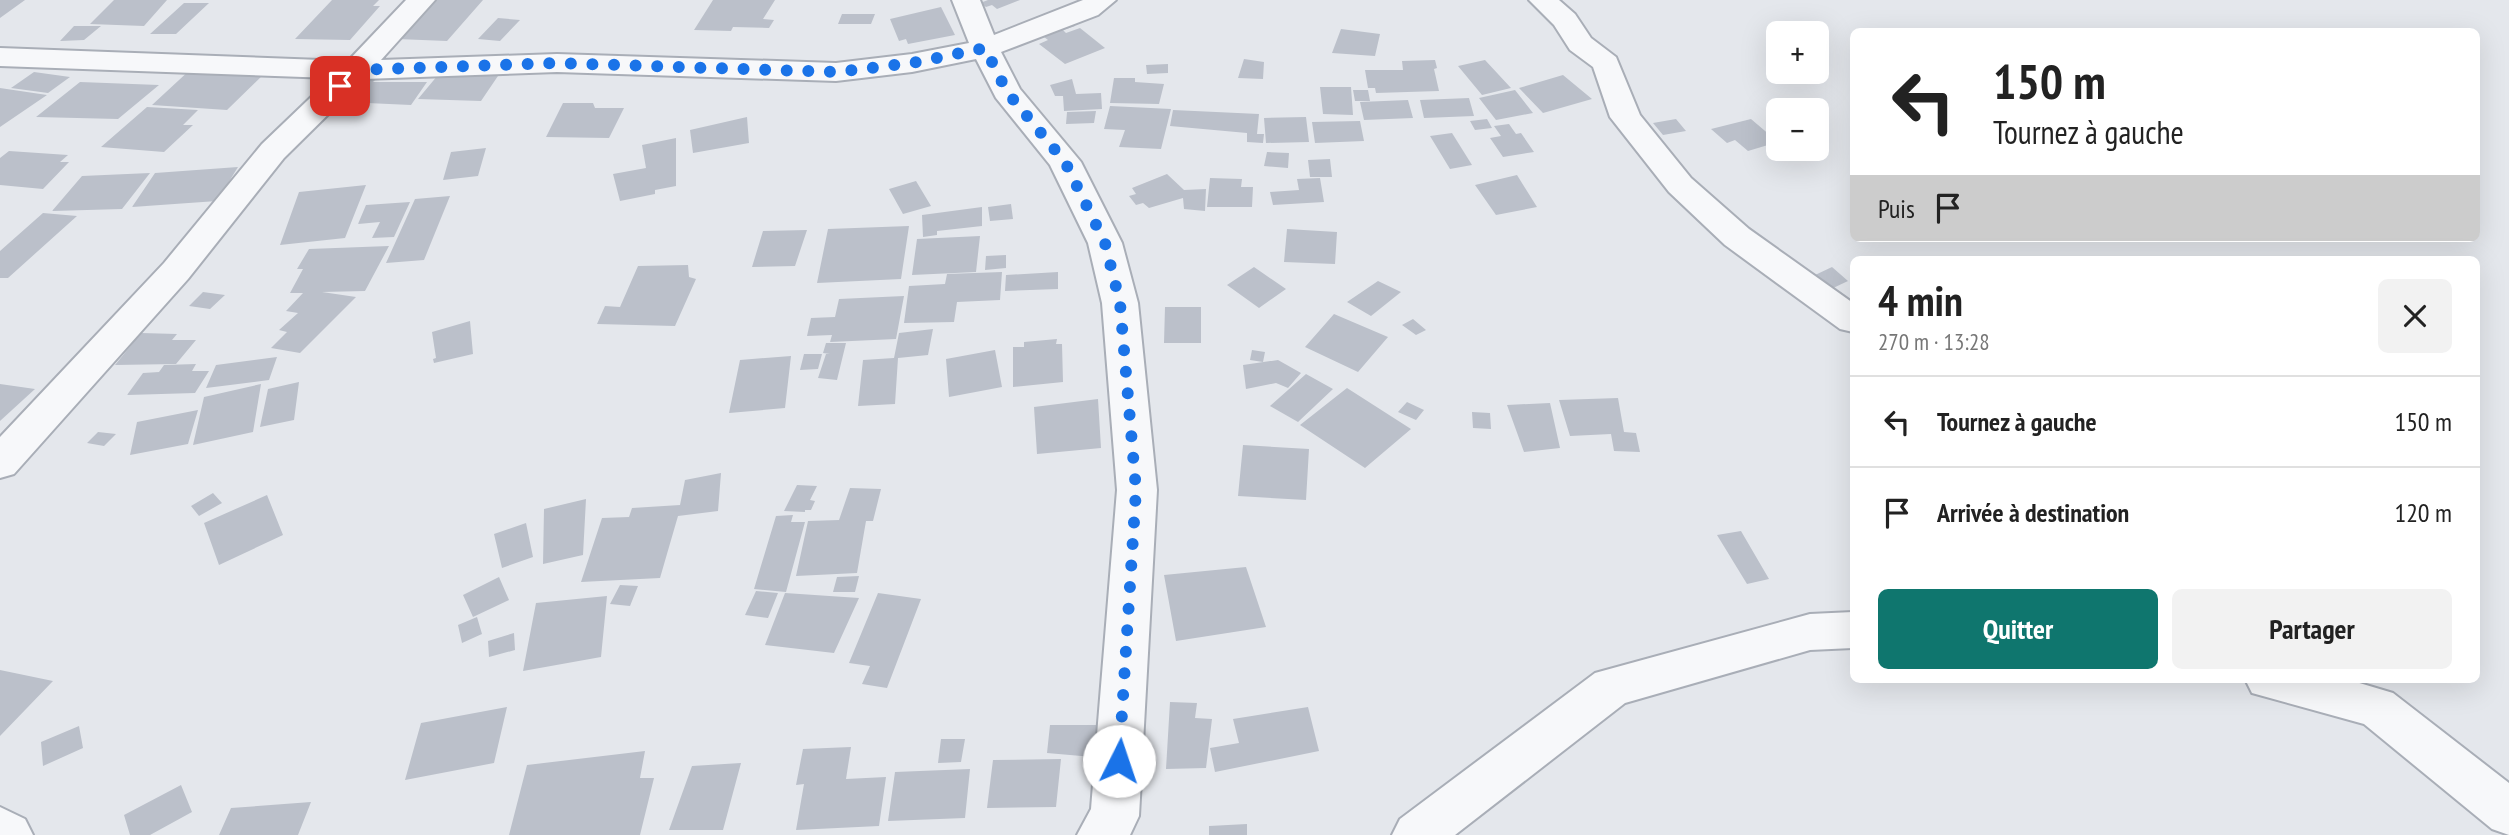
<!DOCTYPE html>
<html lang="fr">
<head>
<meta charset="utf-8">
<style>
  body { margin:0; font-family:"PT Sans Narrow",sans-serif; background:#f2f2f2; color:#222; height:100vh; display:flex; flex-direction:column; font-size:26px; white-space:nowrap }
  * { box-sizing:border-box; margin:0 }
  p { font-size:23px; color:#767676 }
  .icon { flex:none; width:38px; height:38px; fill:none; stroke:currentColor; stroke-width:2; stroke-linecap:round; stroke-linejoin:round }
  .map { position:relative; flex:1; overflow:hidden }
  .sheet { position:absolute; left:1850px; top:256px; width:630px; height:427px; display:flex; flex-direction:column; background:#fff; border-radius:10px; box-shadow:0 7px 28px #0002 }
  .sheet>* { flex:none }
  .guide { position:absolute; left:1850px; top:28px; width:630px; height:214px; border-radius:10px; box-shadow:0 7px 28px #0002; background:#fff; color:#222; overflow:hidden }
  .buttons { position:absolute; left:1766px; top:21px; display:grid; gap:14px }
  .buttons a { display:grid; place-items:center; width:63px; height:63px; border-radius:10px; background:#fff; box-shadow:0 7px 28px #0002; font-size:35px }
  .pin { position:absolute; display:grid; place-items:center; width:60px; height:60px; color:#fff; margin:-30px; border-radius:14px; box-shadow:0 4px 10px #0006 }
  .me { position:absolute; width:77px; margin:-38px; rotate:4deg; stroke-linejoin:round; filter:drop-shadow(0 0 5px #0008) }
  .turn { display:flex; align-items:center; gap:24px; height:147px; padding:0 28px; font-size:32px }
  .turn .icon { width:91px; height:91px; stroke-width:2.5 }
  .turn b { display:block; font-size:49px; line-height:60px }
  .then { display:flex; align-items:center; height:66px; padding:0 28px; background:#0003; gap:14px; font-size:26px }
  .round { display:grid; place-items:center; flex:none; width:74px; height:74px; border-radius:10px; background:#f2f2f2 }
  .summary { display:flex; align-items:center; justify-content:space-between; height:119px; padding:0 28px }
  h1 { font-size:42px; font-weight:600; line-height:52px }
  .cta { display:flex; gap:14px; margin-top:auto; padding:14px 28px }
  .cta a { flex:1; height:80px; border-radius:10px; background:#0f766e; color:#fff; font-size:28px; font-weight:600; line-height:80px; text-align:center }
  .cta a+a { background:#f2f2f2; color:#222 }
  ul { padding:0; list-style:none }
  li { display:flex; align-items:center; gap:21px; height:91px; padding:0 28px; border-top:2px solid #e0e0e0 }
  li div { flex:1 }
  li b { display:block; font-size:26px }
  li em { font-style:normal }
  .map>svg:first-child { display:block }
  .building { fill:#bbc0ca }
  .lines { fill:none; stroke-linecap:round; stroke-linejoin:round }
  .street-casing { stroke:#a9aeb7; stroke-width:4 }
  .street { fill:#f7f8fa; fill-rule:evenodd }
  .route { stroke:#1a73e8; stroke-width:12; stroke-dasharray:0 21.6 }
</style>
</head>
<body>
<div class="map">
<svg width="2509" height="835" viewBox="0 0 2509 835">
  <rect width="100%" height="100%" fill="#e4e7ec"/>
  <!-- building -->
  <path class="building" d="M0,0H25L0,18Z
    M114,0H167L144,26L90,24Z
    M332,0H379L373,6H380L350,40L295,39Z
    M433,0H483L447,41L397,39Z
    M713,0H775L763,19L774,20L769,28L733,27L731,31L694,30Z
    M988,0H1020L997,9L992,5L986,7L980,3Z
    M184,3H209L176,34H150Z
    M941,7L955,35L908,44L906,39L899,41L890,19Z
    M842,14H875L871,24H838Z
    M498,18L520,20L500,41L478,39Z
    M1068,21L1075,26L1063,30L1066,33L1080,28L1105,48L1065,64L1039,44L1048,40L1044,37L1059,31L1053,26Z
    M74,26H101L84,40L60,41Z
    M1341,29L1380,34L1375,56L1332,53Z
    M1244,59L1264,62L1263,79L1238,78Z
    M1435,60L1437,68L1434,69L1439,91L1376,93L1375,88H1368L1365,70H1403L1402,61Z
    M1485,60L1511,88L1482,95L1458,66Z
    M1168,64V73L1147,74L1146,65Z
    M192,68L266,72L227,110L152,105Z
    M443,69L500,73L481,101L418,99Z
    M34,72L70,77L48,93L11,88Z
    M1563,75L1592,99L1543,113L1519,88Z
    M346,76L377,78L373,82H427L411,105L323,101Z
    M1114,78H1135V82L1164,84L1159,104L1110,103Z
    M1072,79L1076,94L1101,93L1102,109L1064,111L1063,96H1055L1050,85Z
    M80,82L159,85L118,119L36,117Z
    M1320,87H1351L1353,115L1323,114Z
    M0,88L47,95L0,127Z
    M1353,90H1368L1370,101H1355Z
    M1515,90L1533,113L1496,120L1479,98Z
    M1469,98L1474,116L1424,118L1420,100Z
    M1408,100L1413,118L1364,120L1360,102Z
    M563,103H593L595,108H624L609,138L546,137Z
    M1110,106L1171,109L1161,149L1119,147L1125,130L1104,129Z
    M147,107L198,110L183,125H193L164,152L101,147Z
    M1173,110L1259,114L1257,134H1264L1263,143L1247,142V133L1170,126Z
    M1096,111L1094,123L1066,124L1067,112Z
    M747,117L749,143L693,153L690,130Z
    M1306,117L1309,142L1266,143L1264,118Z
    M1487,119L1492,128L1475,130L1470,121Z
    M1676,119L1686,131L1663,135L1653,123Z
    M1751,119L1778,142L1748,151L1735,140L1727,143L1711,129Z
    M1360,121L1364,141L1315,143L1312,122Z
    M1509,124L1516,134L1521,133L1534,152L1503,157L1490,138L1501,136L1494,126Z
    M1452,133L1472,165L1450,169L1430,136Z
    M676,138V186L655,190V194L620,201L613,174L646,168L642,145Z
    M486,148L478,176L443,180L451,152Z
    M9,151L68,155L60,162H69L43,189L0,185V158Z
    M1267,152L1289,153L1288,168L1264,166Z
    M1330,159L1332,177H1310L1308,160Z
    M238,167L217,201L132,207L155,173Z
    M150,173L122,209L52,211L82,176Z
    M1167,174L1184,190L1206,189L1205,211L1184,209L1183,198L1149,208L1143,203L1136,205L1129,196L1136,194L1132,188Z
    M1517,175L1537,207L1496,215L1475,185Z
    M1210,178L1242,179L1241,187H1253L1252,207H1207Z
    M1320,178L1324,202L1273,205L1270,192L1299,190L1297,179Z
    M916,181L931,206L903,214L889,189Z
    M366,185L345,238L280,245L299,192Z
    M450,196L424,260L386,263L415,199Z
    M410,202L394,237L372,238L380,222L358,224L366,205Z
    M1011,204L1013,219L990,221L988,207Z
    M982,207V226L937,231V235L923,237L922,215Z
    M43,213L77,216L8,278H0V251Z
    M909,226L901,279L817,283L828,229Z
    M1287,229L1337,232L1335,264L1284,262Z
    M807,230L795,266L752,267L763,231Z
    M980,236L976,272L912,275L917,239Z
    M389,246L365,291L322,292L356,297L300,353L271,348L287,332L279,330L298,313L286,311L303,293H290L303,269H297L309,249Z
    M1006,255V268L985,270L986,256Z
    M688,265L689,277L696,279L675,326L597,324L605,306L620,307L638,266Z
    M1254,267L1286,289L1259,308L1227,285Z
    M1832,267L1848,281L1831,289L1813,276Z
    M1002,272L1000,300L957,302L954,322L904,323L909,286L945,284L947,274Z
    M1058,272V289L1005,291L1006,275Z
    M1378,281L1401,292L1371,316L1347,302Z
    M203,292L225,295L210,309L189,306Z
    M904,296L896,339L830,342L832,335L807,336L811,318L835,317L839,299Z
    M1165,307H1201V343H1164Z
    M1334,314L1388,337L1358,372L1305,347Z
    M1413,319L1426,330L1416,335L1402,325Z
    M470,321L473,354L434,363L433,359L436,358L432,332Z
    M933,329L928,355L898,358L895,404L858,406L863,360L894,358L899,333Z
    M141,333L177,334L172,340H196L176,364L115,365Z
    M1057,339L1056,344H1062L1063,382L1013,387V347H1024V342Z
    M826,343H846L837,380L818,378L826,354H830L823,353Z
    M995,350L1002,387L949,397L946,359Z
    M1252,350L1265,352L1263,362L1250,360Z
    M804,354H822L818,369L800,370Z
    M791,356L785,408L729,413L740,360Z
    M277,357L269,380L206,388L216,365Z
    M1278,360L1301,373L1288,388L1276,383L1246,389L1243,365Z
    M196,364L192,371H209L195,393L127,395L143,373L159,372L164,365Z
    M1306,374L1333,389L1298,422L1270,406Z
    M299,382L294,420L260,427L268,389Z
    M0,384L35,389L0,421Z
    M261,384L253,432L193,445L204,397Z
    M1347,388L1411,429L1365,468L1300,425Z
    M1618,398L1624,432L1636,433L1640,452L1614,451L1611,434L1570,436L1559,400Z
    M1098,399L1101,448L1037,454L1034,407Z
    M1407,402L1424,410L1416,420L1398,412Z
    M1550,403L1560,448L1524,452L1507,405Z
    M198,410L188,444L130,455L137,422Z
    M1472,412L1490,413L1491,429L1473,428Z
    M98,432L116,434L104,446L87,443Z
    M1243,445L1309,449L1306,500L1238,496Z
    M721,473L718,511L678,516L660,578L581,582L602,518L629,517L632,508L680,505L685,480Z
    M797,485L817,486L810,500L815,501L811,510H805V512L784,511Z
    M850,488L881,489L873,521H866L857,573L796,576L808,521L839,520Z
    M213,493L222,503L199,516L191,506Z
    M267,495L283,535L219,565L204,523Z
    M586,499L583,555L543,564L544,509Z
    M793,515L791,522H805L786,592L754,589L776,516Z
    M526,523L533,557L502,568L494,534Z
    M1741,531L1769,579L1747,584L1717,535Z
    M1246,567L1266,627L1176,641L1164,575Z
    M859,576L855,592H833L837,577Z
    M499,577L509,600L473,617L463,595Z
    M620,585L638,586L630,606L610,604Z
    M756,591L778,593L768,618L745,615Z
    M785,593L859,598L834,653L765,645Z
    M878,593L921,599L887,688L862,684L870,666L849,663Z
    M607,596L601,657L523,671L536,603Z
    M477,617L482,634L462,643L458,625Z
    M514,633L515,650L489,657L488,641Z
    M0,670L53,681L0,736Z
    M1170,702L1197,703L1195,718L1212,719L1206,768L1166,769Z
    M507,707L494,763L405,780L421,723Z
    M1308,707L1319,751L1215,772L1210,748L1239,743L1233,719Z
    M1050,725H1097L1093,757L1047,753Z
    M79,726L83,748L43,766L41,742Z
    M941,739H965L961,762L938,763Z
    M851,747L846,779L886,777L879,826L796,830L804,784L796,785L803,749Z
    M645,751L640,778H654L640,835H509L527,765Z
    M1061,759L1056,807L987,808L993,760Z
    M741,763L723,830H669L692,766Z
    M970,769L965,818L888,821L895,772Z
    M181,785L192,812L150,835H130L124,815Z
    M311,802L298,835H219L231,808Z
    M1247,824V835H1209V826Z"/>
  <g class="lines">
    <!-- street casing -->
    <g class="street-casing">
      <path id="street" d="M406,0H435L381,60L557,54L836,63L912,54L969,43L952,0H980L994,35L1083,0H1116L1098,15L1001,52L1020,89L1081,162L1122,243L1138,303L1157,490L1139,816L1130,835H1077L1091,809L1117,490L1102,303L1088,243L1050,165L996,98L976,59L912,72L836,81L557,72L364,79L284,158L188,279L14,474L0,478V437L164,263L262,144L331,78L0,66V48L348,61Z
        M1529,0H1559L1575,14L1591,38L1616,57L1640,115L1691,178L1749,229L1853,303V332L1840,329L1725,245L1669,192L1610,117L1593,67L1570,50L1554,25Z
        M1853,612V648L1810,650L1625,703L1455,835H1392L1400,819L1595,673L1810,614Z
        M2245,679H2346L2393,693L2509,783V835L2492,829L2364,724L2252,693Z
        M0,807L25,819L33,835H0Z"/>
    </g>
    <!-- street -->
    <use href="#street" class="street"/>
  </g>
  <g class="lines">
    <!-- route -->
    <path class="route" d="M340,86L356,70L556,63L836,72L912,63L985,48L1007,92L1065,162L1105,243L1120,303L1136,490L1119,761"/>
  </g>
</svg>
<div class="buttons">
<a>+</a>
<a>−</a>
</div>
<div class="pin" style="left:340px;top:86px;background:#d93025"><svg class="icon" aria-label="arrive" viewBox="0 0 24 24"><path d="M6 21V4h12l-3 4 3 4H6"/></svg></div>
<svg class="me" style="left:1119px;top:761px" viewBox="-20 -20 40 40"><circle r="19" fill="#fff"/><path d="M0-13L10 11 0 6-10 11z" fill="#1a73e8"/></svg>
<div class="guide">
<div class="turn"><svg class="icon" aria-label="left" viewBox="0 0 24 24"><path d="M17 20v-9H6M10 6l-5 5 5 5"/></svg><div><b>150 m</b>Tournez à gauche</div></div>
<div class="then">Puis<svg class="icon" aria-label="arrive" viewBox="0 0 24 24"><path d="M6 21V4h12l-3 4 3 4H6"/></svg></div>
</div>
<section class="sheet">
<div class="summary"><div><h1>4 min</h1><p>270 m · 13:28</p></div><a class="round"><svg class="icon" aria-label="close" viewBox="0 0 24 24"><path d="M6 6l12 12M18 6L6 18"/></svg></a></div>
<ul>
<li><svg class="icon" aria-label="left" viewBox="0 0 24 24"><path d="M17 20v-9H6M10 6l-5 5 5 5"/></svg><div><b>Tournez à gauche</b></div><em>150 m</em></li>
<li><svg class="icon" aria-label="arrive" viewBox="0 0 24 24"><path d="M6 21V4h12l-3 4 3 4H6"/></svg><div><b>Arrivée à destination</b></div><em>120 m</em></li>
</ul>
<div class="cta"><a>Quitter</a><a>Partager</a></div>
</section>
</div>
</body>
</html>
